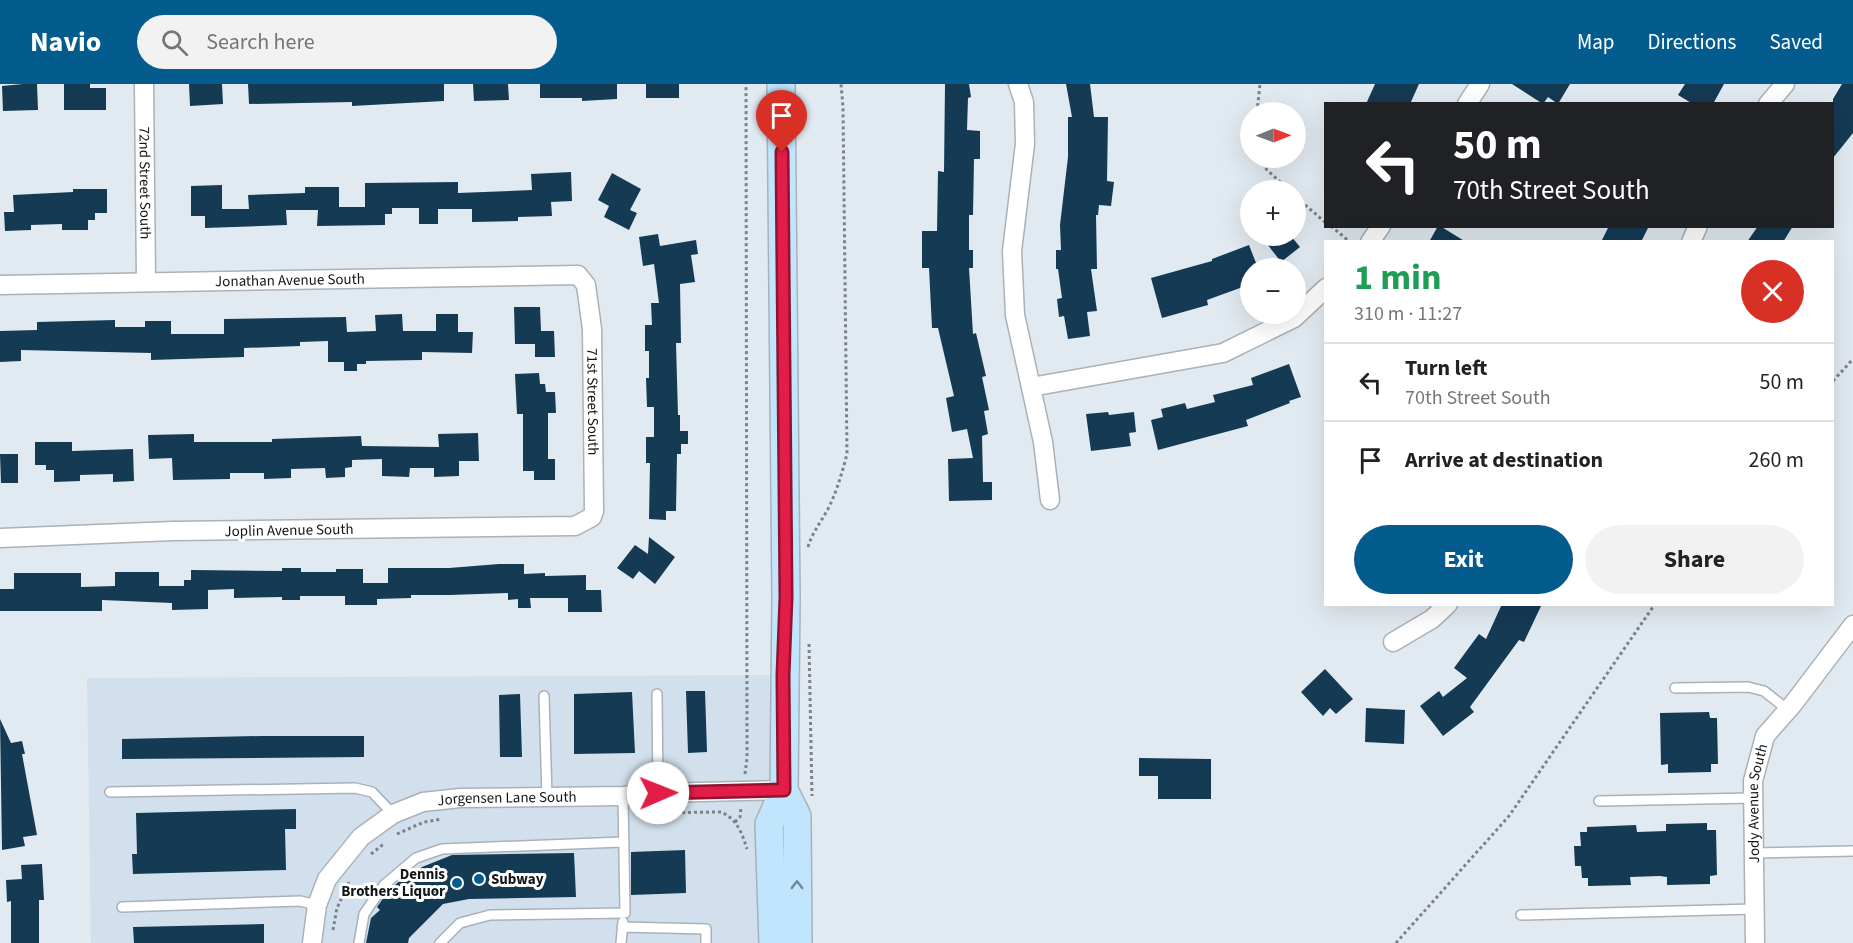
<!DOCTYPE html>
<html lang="en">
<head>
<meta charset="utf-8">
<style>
  body { margin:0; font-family:"Source Sans 3",sans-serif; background:#f2f2f2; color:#222; height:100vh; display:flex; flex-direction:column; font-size:22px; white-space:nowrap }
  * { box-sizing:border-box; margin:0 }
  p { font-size:20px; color:#767676 }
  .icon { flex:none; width:33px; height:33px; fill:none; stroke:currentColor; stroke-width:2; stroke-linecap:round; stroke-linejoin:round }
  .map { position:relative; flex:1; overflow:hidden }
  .sheet { position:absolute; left:1324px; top:156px; width:510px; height:366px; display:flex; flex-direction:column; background:#fff; border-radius:0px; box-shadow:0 6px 24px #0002 }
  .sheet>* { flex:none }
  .guide { position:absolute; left:1324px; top:18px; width:510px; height:126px; border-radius:0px; box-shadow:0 6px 24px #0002; background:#202124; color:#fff; overflow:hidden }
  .needle { width:39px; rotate:89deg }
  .tools { position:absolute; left:1240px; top:18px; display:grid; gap:12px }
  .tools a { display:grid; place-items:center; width:66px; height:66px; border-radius:50%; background:#fff; box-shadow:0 6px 24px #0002; font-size:30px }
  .pin { position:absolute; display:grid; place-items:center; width:51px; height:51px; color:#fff; margin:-62px -26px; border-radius:50% 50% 50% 0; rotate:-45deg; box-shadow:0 0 6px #0007 }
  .pin .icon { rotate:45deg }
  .me { position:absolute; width:66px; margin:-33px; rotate:89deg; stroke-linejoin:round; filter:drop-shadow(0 0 4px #0008) }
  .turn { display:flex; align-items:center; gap:21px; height:126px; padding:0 30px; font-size:27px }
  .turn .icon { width:78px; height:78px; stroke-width:2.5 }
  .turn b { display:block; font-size:42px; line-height:51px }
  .round { display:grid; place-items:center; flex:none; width:63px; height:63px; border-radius:32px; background:#f2f2f2 }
  .headline { display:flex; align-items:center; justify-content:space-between; height:102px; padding:0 30px }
  h1 { font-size:36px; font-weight:700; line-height:45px; color:#1e9e55 }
  .button { display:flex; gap:12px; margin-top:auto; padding:12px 30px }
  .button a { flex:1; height:69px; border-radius:36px; background:#035c8d; color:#fff; font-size:24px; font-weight:700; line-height:69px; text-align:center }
  .button a+a { background:#f2f2f2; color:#222 }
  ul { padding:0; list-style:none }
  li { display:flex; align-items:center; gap:18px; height:78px; padding:0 30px; border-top:2px solid #e0e0e0 }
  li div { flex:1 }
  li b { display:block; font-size:22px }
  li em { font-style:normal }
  header { display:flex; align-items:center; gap:36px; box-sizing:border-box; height:84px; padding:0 30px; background:#035c8d; color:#fff }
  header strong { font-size:28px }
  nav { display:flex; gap:33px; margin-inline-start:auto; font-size:21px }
  .search { width:420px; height:54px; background:#f2f2f2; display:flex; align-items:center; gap:15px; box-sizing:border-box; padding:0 21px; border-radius:33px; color:#767676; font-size:22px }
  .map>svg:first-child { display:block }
  .built { fill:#d1e0ec }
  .building { fill:#153a54 }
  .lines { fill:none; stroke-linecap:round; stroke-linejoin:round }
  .service-casing { stroke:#aab1b8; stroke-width:12 }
  .minor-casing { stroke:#aab1b8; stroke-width:21 }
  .secondary-casing { stroke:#aab1b8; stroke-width:30 }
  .path { stroke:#7d8287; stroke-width:3; stroke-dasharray:3 3; stroke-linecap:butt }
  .service { stroke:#fff; stroke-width:9 }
  .minor { stroke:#fff; stroke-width:18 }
  .secondary { stroke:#c1e5fc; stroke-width:27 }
  .oneway { stroke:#738895 }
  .route-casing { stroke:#92132f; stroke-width:15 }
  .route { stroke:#e11d48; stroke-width:10 }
  .poi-dot { fill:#035c8d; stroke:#fff; stroke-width:2 }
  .labels { text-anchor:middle; stroke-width:6; stroke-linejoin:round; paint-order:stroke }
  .street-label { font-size:15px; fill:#131618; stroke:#fff }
  .poi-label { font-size:15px; font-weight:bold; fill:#131618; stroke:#fff; text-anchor:end }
</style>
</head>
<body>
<header>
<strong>Navio</strong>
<div class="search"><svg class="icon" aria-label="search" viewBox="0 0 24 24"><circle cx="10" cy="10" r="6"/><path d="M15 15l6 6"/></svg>Search here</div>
<nav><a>Map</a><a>Directions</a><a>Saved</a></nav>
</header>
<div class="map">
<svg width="1853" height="859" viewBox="0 0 1853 859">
  <rect width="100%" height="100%" fill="#e2eaf1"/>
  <!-- built -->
  <path class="built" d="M784,591L773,859H91L87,594Z"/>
  <!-- building -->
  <path class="building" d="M23,0H37L38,26L3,27L2,2Z
    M64,0H90V4H106V26H64Z
    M189,0H222L223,20L190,22Z
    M248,0H444V17L352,22V18L249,20Z
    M473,0H508L509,16L474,17Z
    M540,0H617V15L582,17V14H540Z
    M646,0H679V14H646Z
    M945,0H969L971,13L968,14L967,46L980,47V75H974L973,131H969V166H973V184H969L973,250L976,249L986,292L982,293L989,326L984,327L988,350L982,352L983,398H992V416L949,417L948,375L973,374L967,345L952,348L946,314L954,312L938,244H932L929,184H922V147H937L938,87L944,88Z
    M1066,0H1090L1094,33H1108L1107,97L1114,98L1111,122L1099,121L1098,131H1096L1097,185H1091L1097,227L1087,228L1090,252L1068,255L1064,232L1059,233L1057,215L1062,214L1058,185H1056V166H1061L1060,141L1068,73V33H1072Z
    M1375,0H1419L1410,20H1366Z
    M1512,0H1570L1558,20L1548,13L1543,20Z
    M1685,0H1724L1713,20H1693L1678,11Z
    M1842,0H1853V49L1833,74V15Z
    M571,88L572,117L551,118L552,132L518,133V137L472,138V125H438V140H419V124H392V130H385V141L317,142L318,126H286L287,141L205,144V132H191V102L222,101V125H249L248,111L305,109V103H339V123H365V99L458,98V109L532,106L531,90Z
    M612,89L641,105L630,126L637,129L629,146L604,133L609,122L598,116Z
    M73,105H107V129H95V136H88V146H62V140L31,141V146L5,147L4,128H14L13,111L73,108Z
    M1438,142H1440L1466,158H1429Z
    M1609,142H1649L1641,158H1601Z
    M1758,142H1793L1783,158H1747Z
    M658,150L660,162L696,156L698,170L691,171L695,198L680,200L681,259H676L678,331H680V347H688V360H681V370H677L676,427H666V436L649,435L650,379H646V353H654V323H647L646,294H649V267H645V241H652L651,219H659L654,180L643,182L639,153Z
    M1261,152H1291L1300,163L1281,178Z
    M1249,161L1258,184H1251V200L1207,216L1208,221L1162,234L1151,194L1212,177V175Z
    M514,223H540L541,247H554L555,273H535V260H515Z
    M402,230L403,247H436V230H458V248H473L472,269L422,268V276L366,277V280H357V287H344V278H328V257L300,258V262L244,264V273L151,276V269L21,266V277L0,278V247L37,246V238L115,236V243H145V237H171V250H224V235L346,233L347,248L376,247L375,231Z
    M1289,280L1301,313L1289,317L1290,319L1246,336L1248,342L1158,366L1151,336L1163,333L1161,325L1185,319L1187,325L1215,318L1213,311L1253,301L1251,294Z
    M539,289L540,300H545L546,308H555L556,329H548V375H555V396H534V387H523V330H517L515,290Z
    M1108,328L1109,331L1134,328L1136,348L1129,349L1131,362L1091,367L1086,330Z
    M478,349L479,377H459V392L434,393V384H410L409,393L382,392V375L352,376V383L345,384V393L326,394L325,384L291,385V394L264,395V389H230V395L173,396L172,374L149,375L148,351L194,350V358H272V355L361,352L362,362L439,363L438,350Z
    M35,358H72V367L133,365L134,397L113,398V390L80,391V397L54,398V386H46V381H35Z
    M0,370H18V399H1Z
    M649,453L675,473L655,500L639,487L633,495L617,484L635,461L648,470Z
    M499,480H524V490L545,489V492L586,491V506H601L602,528H568V514H530L531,524H518V515L508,516V509L450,511H411V514L377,515V521H345V512H300V516H282V513L234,514V505L208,506V525L172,526V519L102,516V527H0V505H14V489H81V503L115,502V488H159V502H184V496H191V486L282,487V484H301V488H336V485H363V499H388V484H449Z
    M1502,520H1542L1524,558L1519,556L1470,623L1474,628L1443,652L1420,622L1439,607L1443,613L1467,594L1454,584L1479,550L1486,555Z
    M1325,585L1353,615L1336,630L1330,624L1323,632L1301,608Z
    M686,607H705L707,668L688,669Z
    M632,608L635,669L574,670V610Z
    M520,610L522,673H500L499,611Z
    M1366,624L1405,626L1404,660L1365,658Z
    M1709,628L1710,634H1717L1718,680H1711V688L1668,689V680L1661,681L1660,629Z
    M0,635L11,659L22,657L25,670H22L37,751L23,753L25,762L2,766Z
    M261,652H364V673L122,675V655Z
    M1139,674L1211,675V715H1158V692H1139Z
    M296,725V745H285L286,786L133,790L132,770H137L136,729Z
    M1707,739V746H1716L1717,791L1710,792V800L1667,801V793L1660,792L1630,793L1631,801L1588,802V794H1582L1581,782H1575L1574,762H1581L1580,748H1587V743L1636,741L1637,748L1666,747V740Z
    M685,766L686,809L631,811V768Z
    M574,769L576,813L469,815L443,820L409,854L408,859H366L371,834L380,826L377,823L389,806L408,790L410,792L422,783L452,771Z
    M42,780L44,816H39V859H11V817L7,818L6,796L22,795L21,781Z
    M264,840V859H134L133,843Z"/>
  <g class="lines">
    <!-- service casing -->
    <g class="service-casing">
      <path id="service" d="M1675,604L1748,603L1764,607L1788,626
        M657,610L658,709
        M544,612L547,713
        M110,708L355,704L372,708L393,730
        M1599,717L1753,714
        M1754,769L1853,767
        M122,823L300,817L317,821
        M1521,831L1754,825
        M622,843L706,845V859
        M359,859L364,830L384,801L416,774L442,765L622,758
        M440,859L460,839L490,831L625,829L623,712
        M621,859L623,838"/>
    </g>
    <!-- minor casing -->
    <g class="minor-casing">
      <g id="minor">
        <path id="s1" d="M144,0L146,198"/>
        <path d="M1018,0L1024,18L1025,60L1012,167L1015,231L1043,358L1050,416"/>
        <path d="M1467,20L1480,0"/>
        <path d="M1768,20L1785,0"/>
        <path d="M1370,158L1381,142"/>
        <path d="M1691,158L1698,142"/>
        <path id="s2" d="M0,201L578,191L586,201L592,245L594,427L592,433L575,442L173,447L0,454"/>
        <path d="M1031,303L1223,269L1294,234L1326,204"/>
        <path d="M1393,558L1432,535L1448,520"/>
        <path id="s3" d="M312,859L317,821L327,795L361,753L393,730L423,718L460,714L623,712L658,709L784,706"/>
        <path id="s4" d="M1755,859L1753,697L1765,652L1793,620L1853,541"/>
      </g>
    </g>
    <!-- secondary casing -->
    <g class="secondary-casing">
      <path id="secondary" d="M784,706L797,732L798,859
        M773,859L769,740L784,706L786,513L781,0"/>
    </g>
    <!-- path -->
    <path class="path" d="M1257,28L1260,0
      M1259,74L1267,86L1289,106
      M1296,113L1326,139
      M1331,142L1350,158
      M1833,297L1853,275
      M808,463C812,449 821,438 828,425C837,407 842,389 847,370L843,23L841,0
      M809,560L812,712
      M745,690L747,674L746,0
      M646,729L721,728C737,735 742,749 747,765
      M735,738L740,733L741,724
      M397,750L424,738L442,735
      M371,770L385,759
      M333,846L337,824L350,796
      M1396,859L1509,732L1655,520"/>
    <!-- service -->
    <use href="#service" class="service"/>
    <!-- minor -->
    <use href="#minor" class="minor"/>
    <!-- secondary -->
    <use href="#secondary" class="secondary"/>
  </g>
  <!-- one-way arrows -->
  <defs><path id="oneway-chevron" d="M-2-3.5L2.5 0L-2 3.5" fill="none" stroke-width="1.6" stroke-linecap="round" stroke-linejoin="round" transform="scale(1.5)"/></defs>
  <use class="oneway" href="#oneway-chevron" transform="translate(797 801) rotate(-90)"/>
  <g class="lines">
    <!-- route casing -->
    <g class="route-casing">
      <path id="route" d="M658,709L784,706L783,591L786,513L782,68"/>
    </g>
    <!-- route -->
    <use href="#route" class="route"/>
  </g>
  <!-- markers -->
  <g class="poi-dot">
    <circle cx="479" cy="795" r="6"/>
    <circle cx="457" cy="799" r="6"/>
  </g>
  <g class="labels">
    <!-- street labels -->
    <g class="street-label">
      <text dy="5" stroke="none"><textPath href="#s1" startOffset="99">72nd Street South</textPath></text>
      <text dy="5" stroke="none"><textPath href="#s2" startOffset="290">Jonathan Avenue South</textPath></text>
      <text dy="5" stroke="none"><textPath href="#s2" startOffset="708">71st Street South</textPath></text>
      <text transform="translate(289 446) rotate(-1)" y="5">Joplin Avenue South</text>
      <text dy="5" stroke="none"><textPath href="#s3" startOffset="276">Jorgensen Lane South</textPath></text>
      <text dy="5" stroke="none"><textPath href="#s4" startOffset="140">Jody Avenue South</textPath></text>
    </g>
    <!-- poi labels -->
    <g class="poi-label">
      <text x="445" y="795">Dennis<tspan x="445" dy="17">Brothers Liquor</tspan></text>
      <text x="491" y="800" text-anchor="start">Subway</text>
    </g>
  </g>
</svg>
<div class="tools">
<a><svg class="needle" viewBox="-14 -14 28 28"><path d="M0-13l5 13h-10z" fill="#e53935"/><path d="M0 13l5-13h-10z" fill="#767676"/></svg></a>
<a>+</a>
<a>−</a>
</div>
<div class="pin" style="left:782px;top:68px;background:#d93025"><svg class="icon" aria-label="arrive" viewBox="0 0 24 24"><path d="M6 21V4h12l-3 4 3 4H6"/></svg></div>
<svg class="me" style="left:658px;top:709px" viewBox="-20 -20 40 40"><circle r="19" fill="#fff"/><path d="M0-13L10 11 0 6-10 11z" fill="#e11d48"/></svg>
<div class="guide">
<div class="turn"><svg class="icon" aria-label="left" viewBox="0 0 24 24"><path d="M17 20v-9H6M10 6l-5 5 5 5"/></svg><div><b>50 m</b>70th Street South</div></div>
</div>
<section class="sheet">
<div class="headline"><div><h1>1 min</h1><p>310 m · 11:27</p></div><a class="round" style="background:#d93025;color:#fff"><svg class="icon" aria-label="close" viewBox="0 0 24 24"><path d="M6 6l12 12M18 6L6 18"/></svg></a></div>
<ul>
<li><svg class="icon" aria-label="left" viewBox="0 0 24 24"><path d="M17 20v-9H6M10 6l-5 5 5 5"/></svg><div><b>Turn left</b><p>70th Street South</p></div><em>50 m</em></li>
<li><svg class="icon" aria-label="arrive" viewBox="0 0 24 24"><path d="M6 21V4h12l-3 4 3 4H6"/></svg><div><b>Arrive at destination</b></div><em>260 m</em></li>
</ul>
<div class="button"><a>Exit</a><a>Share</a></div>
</section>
</div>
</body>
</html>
